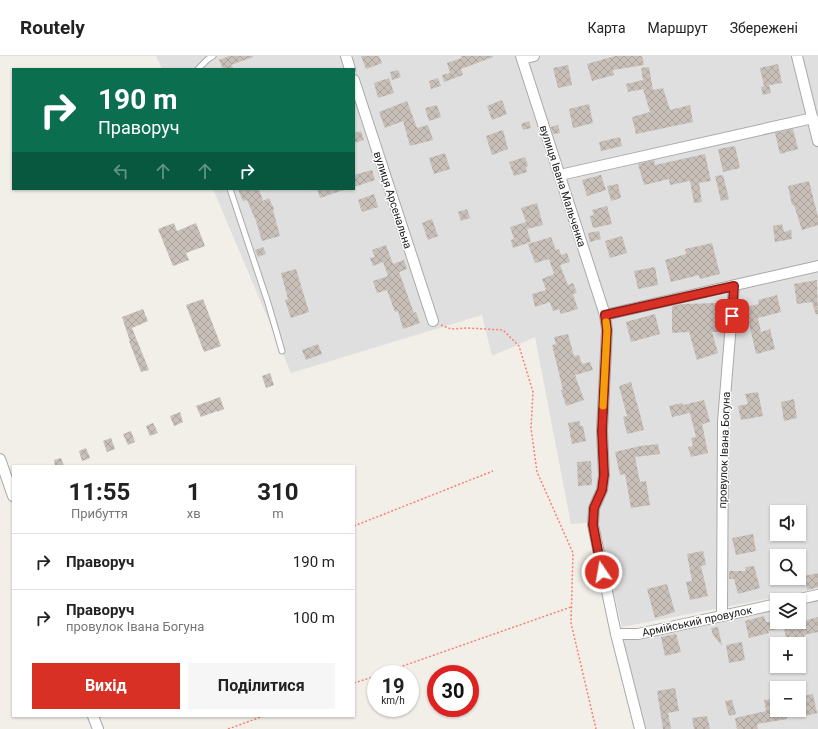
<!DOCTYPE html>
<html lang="uk">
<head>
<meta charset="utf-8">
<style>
  body { margin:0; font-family:Roboto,sans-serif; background:#f6f6f6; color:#222; height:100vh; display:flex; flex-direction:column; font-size:15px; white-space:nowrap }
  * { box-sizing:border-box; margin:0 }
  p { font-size:13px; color:#767676 }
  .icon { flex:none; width:22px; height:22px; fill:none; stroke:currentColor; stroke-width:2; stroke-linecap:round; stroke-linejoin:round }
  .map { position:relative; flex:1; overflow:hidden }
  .drawer { position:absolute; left:12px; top:409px; width:343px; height:252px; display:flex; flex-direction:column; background:#fff; border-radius:0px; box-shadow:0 1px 3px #0004 }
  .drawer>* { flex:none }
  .banner { position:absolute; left:12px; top:12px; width:343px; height:122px; border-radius:0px; box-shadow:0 1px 3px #0004; background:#0b6e4f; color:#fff; overflow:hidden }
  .controls { position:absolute; left:770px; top:449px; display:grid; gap:8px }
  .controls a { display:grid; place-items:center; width:36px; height:36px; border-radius:0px; background:#fff; box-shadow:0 1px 3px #0004; font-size:20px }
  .speed { position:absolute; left:367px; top:609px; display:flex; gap:8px; font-size:20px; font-weight:700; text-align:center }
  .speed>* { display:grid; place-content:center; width:52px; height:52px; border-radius:50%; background:#fff; box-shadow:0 1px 3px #0004; line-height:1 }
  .speed small { font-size:10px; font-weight:400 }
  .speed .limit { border:6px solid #d22; background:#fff; color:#111 }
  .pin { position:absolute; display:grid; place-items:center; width:34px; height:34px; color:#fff; margin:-17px; border-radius:8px; box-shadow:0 2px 6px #0006 }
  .me { position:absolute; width:44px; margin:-22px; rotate:348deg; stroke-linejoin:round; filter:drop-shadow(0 0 3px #0008) }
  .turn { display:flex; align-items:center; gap:14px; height:84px; padding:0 20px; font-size:18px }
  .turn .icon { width:52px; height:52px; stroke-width:2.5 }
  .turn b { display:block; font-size:28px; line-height:34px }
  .lanes { display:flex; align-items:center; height:38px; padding:0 20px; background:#0003; justify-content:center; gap:20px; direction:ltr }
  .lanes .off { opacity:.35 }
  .eta { display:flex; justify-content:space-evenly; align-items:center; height:68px; text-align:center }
  .eta b { font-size:24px; font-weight:700; line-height:28px }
  .primary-button { display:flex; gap:8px; margin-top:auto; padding:8px 20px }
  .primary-button a { flex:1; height:46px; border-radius:0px; background:#d93025; color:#fff; font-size:16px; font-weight:700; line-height:46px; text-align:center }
  .primary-button a+a { background:#f6f6f6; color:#222 }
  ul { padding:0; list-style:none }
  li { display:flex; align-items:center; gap:12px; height:56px; padding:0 20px; border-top:1px solid #e0e0e0 }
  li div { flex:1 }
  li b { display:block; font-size:15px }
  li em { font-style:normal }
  header { display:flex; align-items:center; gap:24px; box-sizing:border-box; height:56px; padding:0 20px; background:#fff; border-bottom:1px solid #e0e0e0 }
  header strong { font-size:19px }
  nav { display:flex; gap:22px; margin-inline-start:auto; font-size:14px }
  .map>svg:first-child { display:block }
  .residential { fill:#e0dfdf; fill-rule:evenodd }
  .building { fill:url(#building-cross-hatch) }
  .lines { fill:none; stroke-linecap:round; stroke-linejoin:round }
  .lane-casing { stroke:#a9a9a9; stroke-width:7 }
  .street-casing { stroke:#a9a9a9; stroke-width:12 }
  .path { stroke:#fa8072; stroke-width:1.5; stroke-dasharray:2 2; stroke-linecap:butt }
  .lane { stroke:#fff; stroke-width:5 }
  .street { stroke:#fff; stroke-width:10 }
  .route-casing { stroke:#8d1f18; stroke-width:10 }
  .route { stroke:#d93025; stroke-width:7 }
  .slow { stroke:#f59e0b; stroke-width:7 }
  .labels { text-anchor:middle; stroke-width:3; stroke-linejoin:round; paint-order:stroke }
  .street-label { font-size:11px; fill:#222; stroke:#fff }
</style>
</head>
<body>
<header>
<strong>Routely</strong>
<nav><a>Карта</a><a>Маршрут</a><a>Збережені</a></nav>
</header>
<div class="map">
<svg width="818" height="673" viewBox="0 0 818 673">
  <defs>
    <pattern id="building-cross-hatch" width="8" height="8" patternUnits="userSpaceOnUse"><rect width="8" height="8" fill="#c7bfb8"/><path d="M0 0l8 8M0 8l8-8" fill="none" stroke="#aba49e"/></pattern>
  </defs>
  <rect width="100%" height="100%" fill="#f2efe9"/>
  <!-- residential -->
  <path class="residential" d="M156,0H818V533L622,571L597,466L571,468L535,281L492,300L482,259L291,317L213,133H354V13H162ZM777,456H799V478H777ZM777,500H799V522H777Z
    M818,540V673H643L623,584L777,549V566H799V544ZM777,588H799V610H777ZM777,632H799V654H777Z"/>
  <!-- building -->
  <path class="building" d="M229,0H253V1L231,9L234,13H223L219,4Z
    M361,0H379L382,7L366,13Z
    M461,0H493V1L461,13L463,19L444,26L442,19L450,17L447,7L462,2Z
    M615,0H642L644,9L613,14L614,19L592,25L587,8Z
    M778,8L782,27L764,30L760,12Z
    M568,9L572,29L558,32L553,12Z
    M649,11L653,34L663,32L670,54L690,49L693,66L636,78L632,61L650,56L643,33L628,36L626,28L643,24L641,12Z
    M398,14L401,21L392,24L390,16Z
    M389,22L394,37L378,42L374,27Z
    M438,22L441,30L431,33L429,25Z
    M769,29L771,37L763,39L761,31Z
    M502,44L507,58L492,64L487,50Z
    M407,45L417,72L428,69L433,84L410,90L403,65L385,72L379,56Z
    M589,48L593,67L573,72L569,53Z
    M437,49L441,61L429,65L425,52Z
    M529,65L531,72L523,74L521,68Z
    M558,69L560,77L553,78L551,71Z
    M793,73L798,93L780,98L775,77Z
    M503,74L508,93L492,99L486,80Z
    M361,75L364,84L354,87V77Z
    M620,81L622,90L601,95L599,86Z
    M735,90L740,112L723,116L718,93Z
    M445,97L450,113L434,118L429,102Z
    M705,98L711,125L699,127L702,146L694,147L690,125L670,129L669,123L644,129L638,108L654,104L655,109Z
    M525,101L528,110L526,111L527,116L514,120L509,106Z
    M372,114L375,124L354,131V119Z
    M601,119L606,134L587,140L582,124Z
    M723,119L729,143L721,145L715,120Z
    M809,125L818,161V169L802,174L794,149H792L788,130Z
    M618,128L621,142L611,145L607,130Z
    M238,133H259L263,145L269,142L274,153L273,154L280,180L262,185L256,165L247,144L243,145Z
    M317,133H344V134L320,142Z
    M374,138L378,151L362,156L358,144Z
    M537,147L543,169L527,173L531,186L513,192L511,184L514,183L510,171L526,166L521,152Z
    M607,150L612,168L593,172L590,160L594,159L592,154Z
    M467,153L470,162L461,165L458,156Z
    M432,163L438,180L428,184L422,167Z
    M174,167L177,175L196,167L205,190L186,197L189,204L173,210L158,173Z
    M782,168L784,176L791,174L792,183L775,186L773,170Z
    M599,175L601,183L590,186L588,177Z
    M622,180L627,197L610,202L605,185Z
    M551,181L556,194L559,193L561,199L567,197L570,206L560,209L568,229L573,227L577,237L573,238L578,253L561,258L559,253L553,255L550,246L535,251L532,238L546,234L542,223L554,218L549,203L535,207L528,188Z
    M712,187L720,218L700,223L699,219L671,226L665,204L686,198L685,193Z
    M386,189L393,208L404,204L407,213L399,216L414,257L416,256L420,267L403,273L398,255L395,256L387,234L377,237L373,225L388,220L383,206L373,210L370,202L375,201L372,194Z
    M263,191L266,198L258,201L255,194Z
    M655,211L658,229L638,233L634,215Z
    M296,213L309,256L291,262L285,244L288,243L281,217Z
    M817,224L818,258L816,259L812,246L797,248L794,228Z
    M777,239L781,256L758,262L761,276L770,273L775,293L756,298L749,267L744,268L741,252L759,248L758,244Z
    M203,243L221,290L204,296L186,249Z
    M718,247L719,276H712L718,297L697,304L689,276L672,277V250L683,248Z
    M143,253L148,265L132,272L149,314L141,316L129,285H130L122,261Z
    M655,258L660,278L631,286L626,266Z
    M568,278L574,300L579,299L582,308L590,306L593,314L575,319L584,344L566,350L561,334H563L552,289L556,288L554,281Z
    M318,288L322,298L306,304L302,294Z
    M270,317L274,329L266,332L262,320Z
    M631,326L640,358L644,374L627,378L623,361L627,360L619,330Z
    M758,336L763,360L741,364L738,350L748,348L745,338Z
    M220,341L224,353L217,356V355L201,361L196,350Z
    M794,343L797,362L784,365L781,346Z
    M704,344L710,366L702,368L708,397L691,401L688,391L693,390L691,382L696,381L690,357L672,361L669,350L682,347L683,349Z
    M180,356L183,366L174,370L170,360Z
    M580,365V370H583L586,385L572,388L568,367Z
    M153,367L158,377L150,380L146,370Z
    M131,375L135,386L128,389L123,378Z
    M111,382L115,393L107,396L103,385Z
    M658,388L660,398L635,401L640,426L646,425L650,449L631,452L625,418L620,419L615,396L640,390Z
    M86,392L90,402L82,405L79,395Z
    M61,402L64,410H55L54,404Z
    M591,405L592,429L578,430L577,406Z
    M753,478L756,495L736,499L732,482Z
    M703,495L706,509L701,510L708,540L690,544L686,526L692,525L687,498Z
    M754,510L760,532L738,538L734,523H729V515H746L745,511Z
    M818,517V531L807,534L804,520Z
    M667,528L675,556L655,562L647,533Z
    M764,560L766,566H800L818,561V576L804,579L805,586L794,588H787L784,572L768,575L769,577L749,582L745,565Z
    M718,571L722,590L713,579L711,572Z
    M676,578L681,596L665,600L661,581Z
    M742,586L745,604L729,607L726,589Z
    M675,632L679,655L668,657L671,673H663L657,635Z
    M813,638L817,657L801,661L799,652V641Z
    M777,642V654H785L787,663L757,668L758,673H737L735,662L766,655L764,644Z
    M732,644L736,658L729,660L725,645Z
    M707,660L710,673H694L692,662Z"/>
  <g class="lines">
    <!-- lane casing -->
    <g class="lane-casing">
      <path id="lane" d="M198,13L208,3L213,0
        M230,133L268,247L282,295"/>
    </g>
    <!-- street casing -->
    <g class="street-casing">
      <path id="street" d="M346,0L350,13
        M521,0L605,259L607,274L602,375L604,419L602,434L594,452L593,469L616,578L640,673
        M797,0L818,85
        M522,3L534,0
        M354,24L433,265
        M560,119L813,62
        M605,259L818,210
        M0,403L13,440
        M795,544L818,539
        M722,559L723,366L734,230
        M616,578H638L777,548
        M93,660L98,673"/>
    </g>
    <!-- path -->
    <path class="path" d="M441,269L451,273L467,272L503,274L519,290L533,336L531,372L537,416L573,497L571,567L596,673
      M354,470L493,415
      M380,618L571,551
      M354,627L376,620
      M228,673L264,660"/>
    <!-- lane -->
    <use href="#lane" class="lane"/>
    <!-- street -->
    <use href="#street" class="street"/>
  </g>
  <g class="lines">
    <!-- route casing -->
    <g class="route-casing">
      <path id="route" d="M602,516L593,469L594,452L602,434L604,419L602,375L607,274L605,259L734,230L732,260"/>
    </g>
    <!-- route -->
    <use href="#route" class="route"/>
    <!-- slow -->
    <path class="slow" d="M603,350L607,274L606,266"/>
  </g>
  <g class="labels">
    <!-- street labels -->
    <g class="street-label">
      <text transform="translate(563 130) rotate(72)" y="4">вулиця Івана Мальченка</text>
      <text transform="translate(393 144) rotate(72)" y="4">вулиця Арсенальна</text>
      <text transform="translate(724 394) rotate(-88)" y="4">провулок Івана Богуна</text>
      <text transform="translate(697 565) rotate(-12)" y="4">Армійський провулок</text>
    </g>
  </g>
</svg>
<div class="controls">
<a><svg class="icon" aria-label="sound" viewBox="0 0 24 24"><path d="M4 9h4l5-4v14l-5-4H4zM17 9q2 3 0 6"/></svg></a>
<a><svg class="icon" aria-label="search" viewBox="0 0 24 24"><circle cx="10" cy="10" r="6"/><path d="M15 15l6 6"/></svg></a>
<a><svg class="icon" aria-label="layers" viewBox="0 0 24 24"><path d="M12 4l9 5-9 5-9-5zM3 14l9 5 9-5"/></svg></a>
<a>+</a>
<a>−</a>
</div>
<div class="speed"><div>19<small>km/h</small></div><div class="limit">30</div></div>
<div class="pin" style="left:732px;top:260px;background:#d93025"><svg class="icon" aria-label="arrive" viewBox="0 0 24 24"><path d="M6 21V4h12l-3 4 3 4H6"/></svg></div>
<svg class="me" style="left:602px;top:516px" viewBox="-20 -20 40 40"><circle r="17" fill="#d93025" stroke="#fff" stroke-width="3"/><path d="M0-11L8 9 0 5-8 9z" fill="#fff"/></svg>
<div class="banner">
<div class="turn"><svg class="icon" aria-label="right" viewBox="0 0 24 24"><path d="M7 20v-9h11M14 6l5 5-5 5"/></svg><div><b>190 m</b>Праворуч</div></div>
<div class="lanes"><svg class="icon off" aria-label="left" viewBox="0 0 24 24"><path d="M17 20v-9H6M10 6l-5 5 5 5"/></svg><svg class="icon off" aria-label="ahead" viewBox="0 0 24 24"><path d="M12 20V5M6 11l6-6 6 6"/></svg><svg class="icon off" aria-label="ahead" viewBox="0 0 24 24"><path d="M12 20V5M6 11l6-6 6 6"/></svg><svg class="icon" aria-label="right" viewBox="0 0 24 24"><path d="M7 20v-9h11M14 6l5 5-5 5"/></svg></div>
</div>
<section class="drawer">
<div class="eta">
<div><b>11:55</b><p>Прибуття</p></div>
<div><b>1</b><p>хв</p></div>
<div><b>310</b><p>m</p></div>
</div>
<ul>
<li><svg class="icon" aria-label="right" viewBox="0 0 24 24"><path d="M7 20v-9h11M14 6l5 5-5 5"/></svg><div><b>Праворуч</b></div><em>190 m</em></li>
<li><svg class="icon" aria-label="right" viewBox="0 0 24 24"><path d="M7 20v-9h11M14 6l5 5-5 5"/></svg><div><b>Праворуч</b><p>провулок Івана Богуна</p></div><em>100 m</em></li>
</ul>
<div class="primary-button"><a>Вихід</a><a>Поділитися</a></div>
</section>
</div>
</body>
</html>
